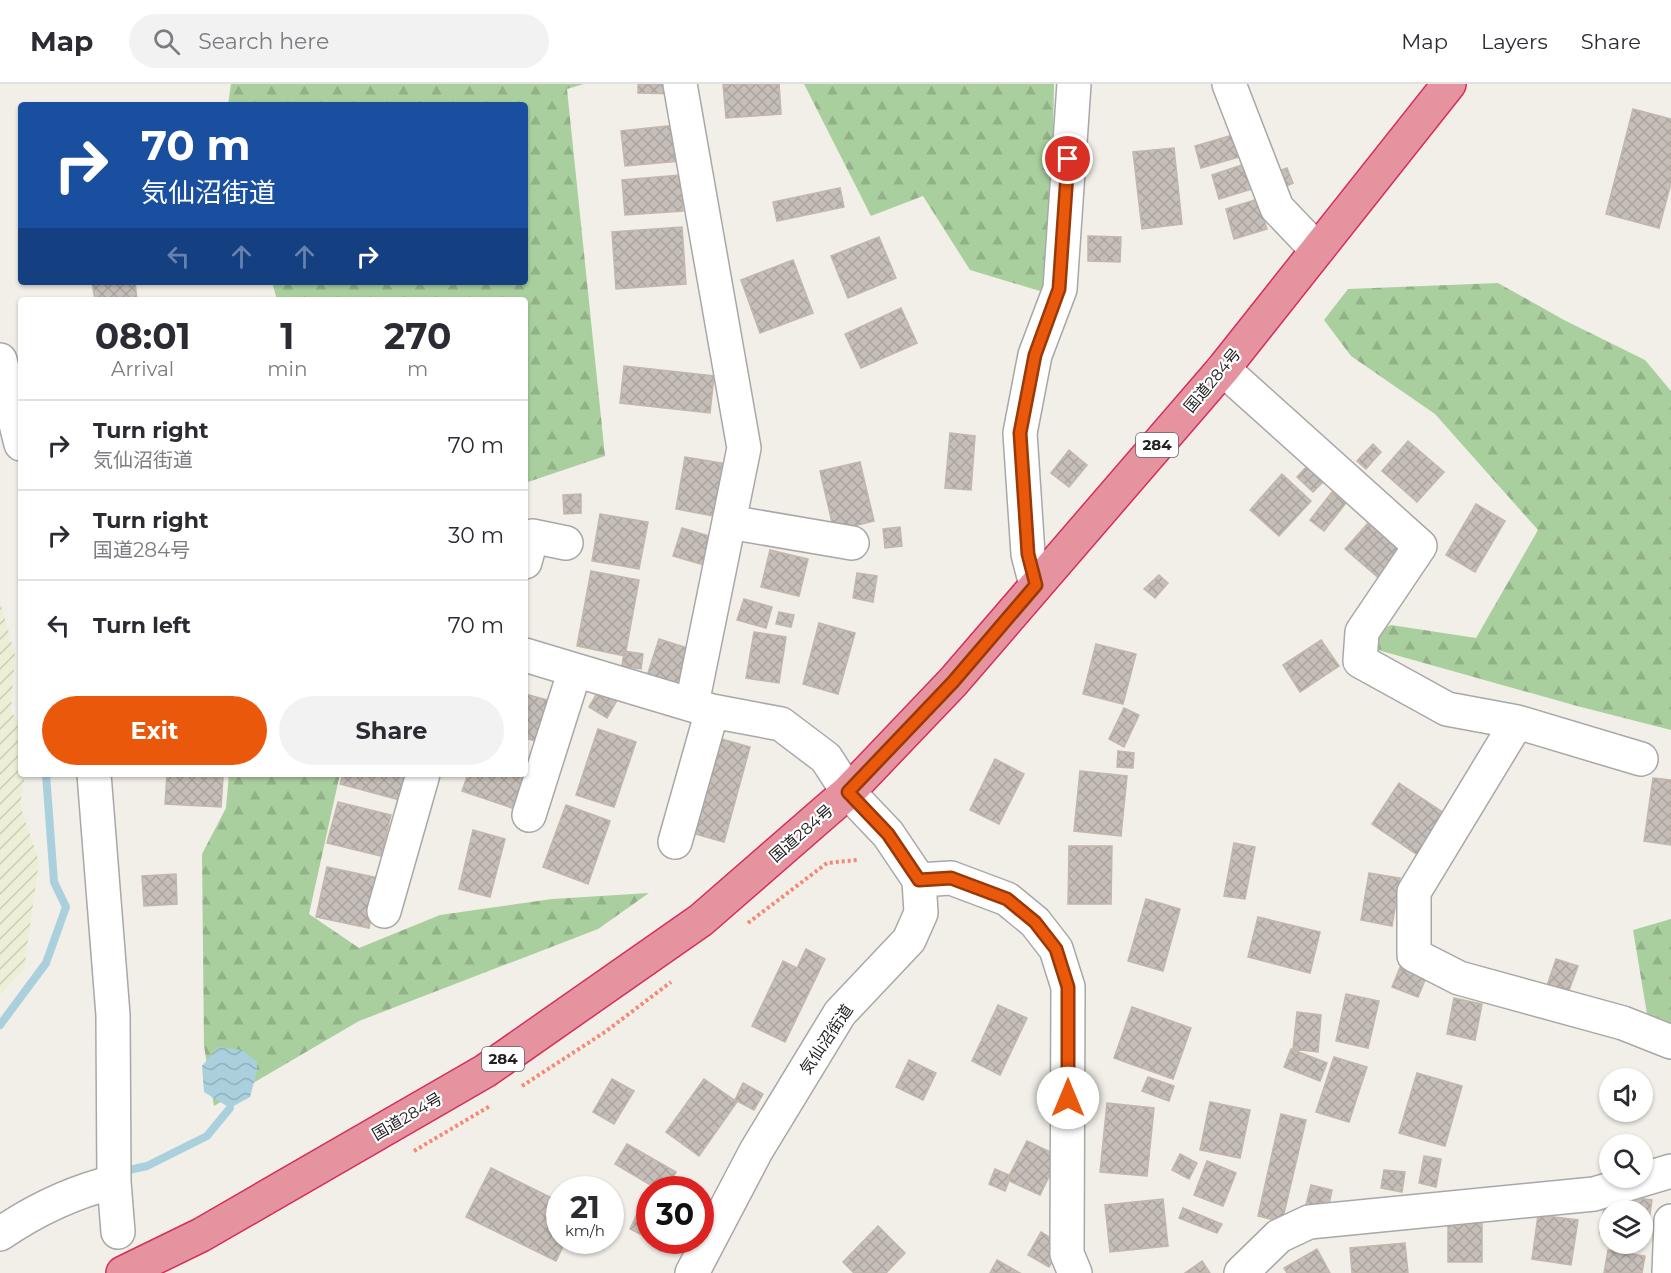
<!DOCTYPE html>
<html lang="en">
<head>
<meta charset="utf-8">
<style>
  body { margin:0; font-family:Montserrat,"Noto Sans JP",sans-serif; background:#f2f2f3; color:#2b2b33; height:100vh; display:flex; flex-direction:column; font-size:22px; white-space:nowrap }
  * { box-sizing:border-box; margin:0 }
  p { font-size:20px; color:#7c7c81 }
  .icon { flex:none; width:33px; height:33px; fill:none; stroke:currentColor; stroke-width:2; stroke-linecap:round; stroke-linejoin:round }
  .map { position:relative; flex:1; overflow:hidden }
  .panel { position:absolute; left:18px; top:213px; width:510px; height:480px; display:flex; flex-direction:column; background:#fff; border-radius:6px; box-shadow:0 2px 4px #0004 }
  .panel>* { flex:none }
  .banner { position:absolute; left:18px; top:18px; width:510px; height:183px; border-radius:6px; box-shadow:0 2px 4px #0004; background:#1a4fa0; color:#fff; overflow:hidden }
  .tools { position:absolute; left:1599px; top:984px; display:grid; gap:12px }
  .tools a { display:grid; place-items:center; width:54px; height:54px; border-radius:50%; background:#fff; box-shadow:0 2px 4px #0004; font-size:30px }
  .speed { position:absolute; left:546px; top:1092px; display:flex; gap:12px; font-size:30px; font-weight:700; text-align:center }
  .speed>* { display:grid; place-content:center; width:78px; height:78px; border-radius:50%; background:#fff; box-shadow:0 2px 4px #0004; line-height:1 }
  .speed small { font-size:15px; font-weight:400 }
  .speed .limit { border:9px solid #d22; background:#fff; color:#111 }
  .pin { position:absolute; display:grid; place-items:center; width:51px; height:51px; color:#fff; margin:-26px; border:3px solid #fff; border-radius:50%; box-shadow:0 2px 6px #0007 }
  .me { position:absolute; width:66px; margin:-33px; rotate:0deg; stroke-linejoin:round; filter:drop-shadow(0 0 4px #0008) }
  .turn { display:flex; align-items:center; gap:21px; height:126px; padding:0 24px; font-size:27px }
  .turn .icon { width:78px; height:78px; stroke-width:2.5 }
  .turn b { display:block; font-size:42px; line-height:51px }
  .lanes { display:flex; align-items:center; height:57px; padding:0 24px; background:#0003; justify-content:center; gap:30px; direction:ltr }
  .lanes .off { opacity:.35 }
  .eta { display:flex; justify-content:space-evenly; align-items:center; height:102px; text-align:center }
  .eta b { font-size:36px; font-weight:700; line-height:42px }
  .primary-button { display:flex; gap:12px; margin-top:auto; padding:12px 24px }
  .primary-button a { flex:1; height:69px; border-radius:36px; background:#ea580c; color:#fff; font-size:24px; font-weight:700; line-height:69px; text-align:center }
  .primary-button a+a { background:#f2f2f3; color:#2b2b33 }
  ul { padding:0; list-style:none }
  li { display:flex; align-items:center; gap:18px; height:90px; padding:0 24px; border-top:2px solid #e1e1e2 }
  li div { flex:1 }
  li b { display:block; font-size:22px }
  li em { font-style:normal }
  header { display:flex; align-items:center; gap:36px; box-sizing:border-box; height:84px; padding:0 30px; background:#fff; border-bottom:2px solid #e1e1e2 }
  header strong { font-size:28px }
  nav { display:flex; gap:33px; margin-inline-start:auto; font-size:21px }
  .search { width:420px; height:54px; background:#f2f2f3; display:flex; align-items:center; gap:15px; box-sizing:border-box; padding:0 21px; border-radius:33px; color:#7c7c81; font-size:22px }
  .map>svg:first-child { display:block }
  .farmland { fill:url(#farmland-furrows) }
  .forest { fill:url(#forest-firs) }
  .water { fill:url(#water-waves) }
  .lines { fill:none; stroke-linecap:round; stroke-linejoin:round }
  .stream { stroke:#aacfdd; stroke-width:8 }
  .building { fill:url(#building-cross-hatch); stroke:#c3b6ab; stroke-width:1.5 }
  .minor-casing { stroke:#a8a8a8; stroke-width:36 }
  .highway-casing { stroke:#d62e5f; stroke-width:36 }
  .path { stroke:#f68874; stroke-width:4; stroke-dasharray:3 3; stroke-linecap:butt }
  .minor { stroke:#fff; stroke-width:33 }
  .highway { stroke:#e5939e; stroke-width:33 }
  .route-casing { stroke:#983908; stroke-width:15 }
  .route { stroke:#ea580c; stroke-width:10 }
  .labels { text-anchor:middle; stroke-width:4.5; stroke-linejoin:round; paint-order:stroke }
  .shield { fill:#fff; stroke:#646464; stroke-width:1.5 }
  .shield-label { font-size:15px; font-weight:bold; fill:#212121 }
  .street-label { font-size:16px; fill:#212121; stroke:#fff }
</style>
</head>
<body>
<header>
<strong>Map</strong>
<div class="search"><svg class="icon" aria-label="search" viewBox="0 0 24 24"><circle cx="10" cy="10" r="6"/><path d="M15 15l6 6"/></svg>Search here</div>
<nav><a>Map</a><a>Layers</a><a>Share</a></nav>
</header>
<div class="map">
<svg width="1671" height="1189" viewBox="0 0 1671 1189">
  <defs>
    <pattern id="farmland-furrows" width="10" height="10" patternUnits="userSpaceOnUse" patternTransform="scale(1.5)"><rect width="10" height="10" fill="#ecefd5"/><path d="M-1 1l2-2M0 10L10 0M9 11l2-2" fill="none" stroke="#cacdb7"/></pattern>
    <pattern id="forest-firs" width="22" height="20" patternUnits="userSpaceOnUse" patternTransform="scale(1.5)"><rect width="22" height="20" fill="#aacf9e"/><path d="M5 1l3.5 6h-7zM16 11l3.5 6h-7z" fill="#92b188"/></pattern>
    <pattern id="water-waves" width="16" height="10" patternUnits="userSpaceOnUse" patternTransform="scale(1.5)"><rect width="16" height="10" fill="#aacfdd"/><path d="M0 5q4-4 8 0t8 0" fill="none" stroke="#92b1bd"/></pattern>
    <pattern id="building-cross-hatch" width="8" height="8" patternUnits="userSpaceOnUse" patternTransform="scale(1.5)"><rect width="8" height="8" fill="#c6beb8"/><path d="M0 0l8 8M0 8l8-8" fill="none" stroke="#aaa39e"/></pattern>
  </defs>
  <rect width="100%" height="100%" fill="#f1efe8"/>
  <!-- farmland -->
  <path class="farmland" d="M0,517L15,571L11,626L21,645V690H25L20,721L39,778L24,885L0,911Z"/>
  <!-- forest -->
  <path class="forest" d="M231,0H584L567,5L605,372L525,399V216H277L272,198H525V21H228Z
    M804,0H1054L1050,210L970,186L923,112L871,132Z
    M1498,199L1564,236L1645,276L1671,307V646L1577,622L1353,559L1391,541L1476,554L1538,446L1435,330L1351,272L1324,236L1348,205Z
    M229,690H340L309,830L359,864L440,831L552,815L649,809L598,845L359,937L214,1022L204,962L202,770L226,724Z
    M1671,835V946L1648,936L1633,846Z"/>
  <!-- water -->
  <path class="water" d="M218,963L242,966L257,978V987L250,1013L230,1024L204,1008L202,982Z"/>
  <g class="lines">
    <!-- stream -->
    <path class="stream" d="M0,941L46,879L66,823L54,798L46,690
      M120,1088L147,1082L207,1052L230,1024"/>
  </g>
  <!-- building -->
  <path class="building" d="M638,0H680V10L638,9Z
    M723,0H779L781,30L726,34Z
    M1633,25L1671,35V99L1659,144L1606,130Z
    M676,41L680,77L625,82L621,47Z
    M1233,51L1239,73L1201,84L1195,62Z
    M1174,64L1182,140L1142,145L1133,68Z
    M1245,80L1252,105L1219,115L1212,91Z
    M1287,84L1293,99L1280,105L1274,89Z
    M680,91L683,127L625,131L622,96Z
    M840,104L844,123L777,137L773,118Z
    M1258,115L1267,145L1234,155L1226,125Z
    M682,143L686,200L616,205L612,148Z
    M1088,152L1121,153L1120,178L1088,177Z
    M879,153L896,194L848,214L831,172Z
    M793,176L813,229L760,249L741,196Z
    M92,198H135L137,216H95Z
    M901,224L917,259L861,284L845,250Z
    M624,282L714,292L710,329L620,319Z
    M950,349L975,352L971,406L945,404Z
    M1408,357L1444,388L1417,418L1382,387Z
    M1373,360L1381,368L1366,385L1357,377Z
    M1069,366L1087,381L1069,403L1051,389Z
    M685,373L722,379L714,432L676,425Z
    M860,378L874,437L834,447L820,387Z
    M1308,381L1324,397L1313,408L1297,393Z
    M1282,390L1311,417L1279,452L1250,426Z
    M1332,408L1346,419L1324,447L1310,436Z
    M581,410V429L564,430L563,411Z
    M1476,420L1505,437L1475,488L1446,471Z
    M600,430L648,438L639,485L592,477Z
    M1368,439L1404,470L1381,496L1345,465Z
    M900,443L902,462L885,464L883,445Z
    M682,444L726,457L718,485L673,472Z
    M770,466L808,475L799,512L761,503Z
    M591,487L639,496L625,572L577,562Z
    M857,489L877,492L873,518L853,514Z
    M1159,491L1168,499L1155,514L1144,505Z
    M744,515L772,523L766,544L737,536Z
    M779,528L794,531L791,543L776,540Z
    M819,539L855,549L838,610L803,600Z
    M754,548L786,553L779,599L746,594Z
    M659,555L697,567L686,603L647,592Z
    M1321,556L1339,582L1300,608L1283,581Z
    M1096,560L1136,570L1123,620L1083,610Z
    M624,567L643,570L641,585L622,582Z
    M603,599L621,609L607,634L589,623Z
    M525,610L551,617L539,658L525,654Z
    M1124,624L1139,631L1124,663L1109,655Z
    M598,645L636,658L614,723L576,711Z
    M718,654L750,663L724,758L692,749Z
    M1118,667L1134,669L1133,684L1117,683Z
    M995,675L1024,690L999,740L970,726Z
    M1080,687L1127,692L1121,752L1074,747Z
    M343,690H407L400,716L340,700Z
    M468,690H524L512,724L462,707Z
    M167,691L223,694L221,723L165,720Z
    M1653,694L1671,696V761L1644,757Z
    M1399,699L1447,731L1419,772L1372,740Z
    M338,718L391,731L381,772L327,759Z
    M566,721L610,737L588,800L543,783Z
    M473,746L505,755L490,813L459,805Z
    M1234,759L1255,763L1245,815L1224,812Z
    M1069,762H1112L1111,820H1068Z
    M327,783L379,794L369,844L316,833Z
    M1369,789L1400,794L1392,842L1361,836Z
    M176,790L177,820L144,822L142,792Z
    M1146,815L1180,825L1163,887L1128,877Z
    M1258,833L1320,848L1310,889L1248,873Z
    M806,865L825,875L785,958L752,942L783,877L797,884Z
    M1556,875L1578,882L1568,909L1547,902Z
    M1401,881L1427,891L1418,913L1392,903Z
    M1346,910L1379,917L1368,964L1336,957Z
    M1454,914L1482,920L1475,956L1447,950Z
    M998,921L1027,934L1000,991L972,977Z
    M1132,923L1191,944L1173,995L1114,974Z
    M1297,928L1321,931L1318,968L1293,965Z
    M1291,965L1327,979L1320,997L1284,983Z
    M1334,973L1367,983L1349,1038L1316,1028Z
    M909,976L936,989L923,1016L896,1003Z
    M1417,989L1462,1002L1445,1062L1399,1049Z
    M1148,993L1174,1002L1169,1017L1142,1007Z
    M612,995L634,1007L614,1040L593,1028Z
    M704,995L737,1018L699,1072L666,1048Z
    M743,999L763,1010L754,1026L735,1016Z
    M1210,1018L1250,1026L1240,1074L1200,1066Z
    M1107,1019L1154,1024L1147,1092L1100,1088Z
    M1281,1030L1306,1036L1282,1138L1258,1132Z
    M1027,1057L1059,1072L1040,1111L1007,1096Z
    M627,1060L676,1088L666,1106H659L615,1080Z
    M1180,1070L1197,1079L1189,1095L1172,1086Z
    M1424,1072L1441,1075L1436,1103L1419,1099Z
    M1207,1077L1236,1089L1223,1122L1194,1111Z
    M491,1084L560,1118V1156H566L556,1177L466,1133Z
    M995,1085L1011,1092L1005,1107L989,1100Z
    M1384,1086L1405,1088L1402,1108L1381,1104Z
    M1311,1101L1332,1106L1327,1130L1305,1125Z
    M649,1105L650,1106V1155L630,1145Z
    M1606,1110L1652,1116L1646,1156L1642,1155V1126H1610V1150L1600,1149Z
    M1163,1115L1168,1162L1110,1168L1105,1121Z
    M1183,1124L1222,1140L1217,1149L1179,1134Z
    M1538,1131L1578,1136L1571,1181L1532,1175Z
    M1448,1137H1482V1178H1448Z
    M878,1142L905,1169L886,1189H854L843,1178Z
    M1041,1148L1062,1161L1049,1183L1028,1171Z
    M1405,1159L1408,1189H1352L1350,1164Z
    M1317,1165L1330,1189H1287L1284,1184Z
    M1608,1166L1645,1172L1642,1189H1604Z
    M997,1176L1020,1189H990Z
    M1202,1177L1210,1189H1185Z"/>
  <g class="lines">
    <!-- minor casing -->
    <g class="minor-casing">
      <path id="minor" d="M680,0L744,364L692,620
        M1229,0L1277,124L1317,166
        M0,276L21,360
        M1223,285L1420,462L1362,548L1360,577L1447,625L1517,638L1414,808V871L1459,894L1623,939L1671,958
        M729,438L852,459
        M525,478L532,452L566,459
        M1036,501L1028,470L1020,349L1035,271L1060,205L1074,0
        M525,571L712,627L781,640L826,674L848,708L888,750L919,796L921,829L909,856L840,929L756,1067L692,1189
        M1517,638L1641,675
        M94,690L113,931L114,1098L118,1148
        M529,731L575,586
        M675,758L712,627
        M919,796L951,794L1007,815L1035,838L1056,865L1068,903L1067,1170L1075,1189
        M384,827L423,690
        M0,1150C35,1126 73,1108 114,1098
        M1241,1189L1279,1152L1309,1138L1594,1110L1671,1087
        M1669,1189L1671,1137"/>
    </g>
    <!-- highway casing -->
    <g class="highway-casing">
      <path id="highway" d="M123,1189L201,1151L485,987L701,836L848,708L953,598L1223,285L1449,0"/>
    </g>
    <!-- path -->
    <path class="path" d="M748,839L827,779L857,776
      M522,1002L605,948L671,898
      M414,1067L490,1022"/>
    <!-- minor -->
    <use href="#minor" class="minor"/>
    <!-- highway -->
    <use href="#highway" class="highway"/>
  </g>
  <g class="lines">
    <!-- route casing -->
    <g class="route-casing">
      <path id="route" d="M1068,1014V903L1056,865L1035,838L1007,815L951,794L919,796L888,750L848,708L953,598L1036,501L1028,470L1020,349L1035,271L1059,205L1068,75"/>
    </g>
    <!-- route -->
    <use href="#route" class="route"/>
  </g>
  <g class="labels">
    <!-- shield labels -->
    <g class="shield">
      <rect x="1136" y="349" width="42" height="24" rx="4.5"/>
      <rect x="482" y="963" width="42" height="24" rx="4.5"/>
    </g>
    <g class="shield-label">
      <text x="1157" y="366">284</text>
      <text x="503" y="980">284</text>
    </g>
    <!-- street labels -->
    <g class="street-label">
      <text transform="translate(1212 296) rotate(-50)" y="6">国道284号</text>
      <text transform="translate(801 749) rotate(-41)" y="6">国道284号</text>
      <text transform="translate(826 955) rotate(-56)" y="6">気仙沼街道</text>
      <text transform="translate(407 1032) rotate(-30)" y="6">国道284号</text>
    </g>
  </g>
</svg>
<div class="tools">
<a><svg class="icon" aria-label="sound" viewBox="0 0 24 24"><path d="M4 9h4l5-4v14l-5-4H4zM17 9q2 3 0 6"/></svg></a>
<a><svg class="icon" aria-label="search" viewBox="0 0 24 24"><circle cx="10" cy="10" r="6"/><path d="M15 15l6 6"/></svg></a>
<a><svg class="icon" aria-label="layers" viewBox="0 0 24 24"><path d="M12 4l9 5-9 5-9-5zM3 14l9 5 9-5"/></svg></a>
</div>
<div class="speed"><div>21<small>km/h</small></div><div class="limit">30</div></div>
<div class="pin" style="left:1068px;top:75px;background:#d93025"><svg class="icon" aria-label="arrive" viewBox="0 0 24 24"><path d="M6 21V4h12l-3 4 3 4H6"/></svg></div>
<svg class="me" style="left:1068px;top:1014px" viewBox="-20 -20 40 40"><circle r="19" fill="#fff"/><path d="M0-13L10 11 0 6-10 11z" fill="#ea580c"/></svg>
<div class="banner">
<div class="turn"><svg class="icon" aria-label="right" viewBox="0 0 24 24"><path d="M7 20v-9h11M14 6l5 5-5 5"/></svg><div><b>70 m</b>気仙沼街道</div></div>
<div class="lanes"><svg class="icon off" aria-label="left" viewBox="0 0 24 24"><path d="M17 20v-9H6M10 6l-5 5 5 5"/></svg><svg class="icon off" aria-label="ahead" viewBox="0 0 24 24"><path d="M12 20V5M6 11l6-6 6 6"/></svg><svg class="icon off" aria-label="ahead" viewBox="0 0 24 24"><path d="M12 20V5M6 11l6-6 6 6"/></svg><svg class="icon" aria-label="right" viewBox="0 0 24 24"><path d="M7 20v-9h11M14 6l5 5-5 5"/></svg></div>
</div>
<section class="panel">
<div class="eta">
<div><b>08:01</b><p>Arrival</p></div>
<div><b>1</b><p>min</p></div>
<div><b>270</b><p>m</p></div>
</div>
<ul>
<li><svg class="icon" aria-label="right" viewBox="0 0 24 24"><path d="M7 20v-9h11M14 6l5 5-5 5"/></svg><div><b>Turn right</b><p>気仙沼街道</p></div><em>70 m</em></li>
<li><svg class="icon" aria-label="right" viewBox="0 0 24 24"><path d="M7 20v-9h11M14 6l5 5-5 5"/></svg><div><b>Turn right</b><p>国道284号</p></div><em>30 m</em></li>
<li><svg class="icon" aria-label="left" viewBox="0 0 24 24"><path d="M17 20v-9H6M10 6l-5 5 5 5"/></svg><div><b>Turn left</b></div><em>70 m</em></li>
</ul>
<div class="primary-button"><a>Exit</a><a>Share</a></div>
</section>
</div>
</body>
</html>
